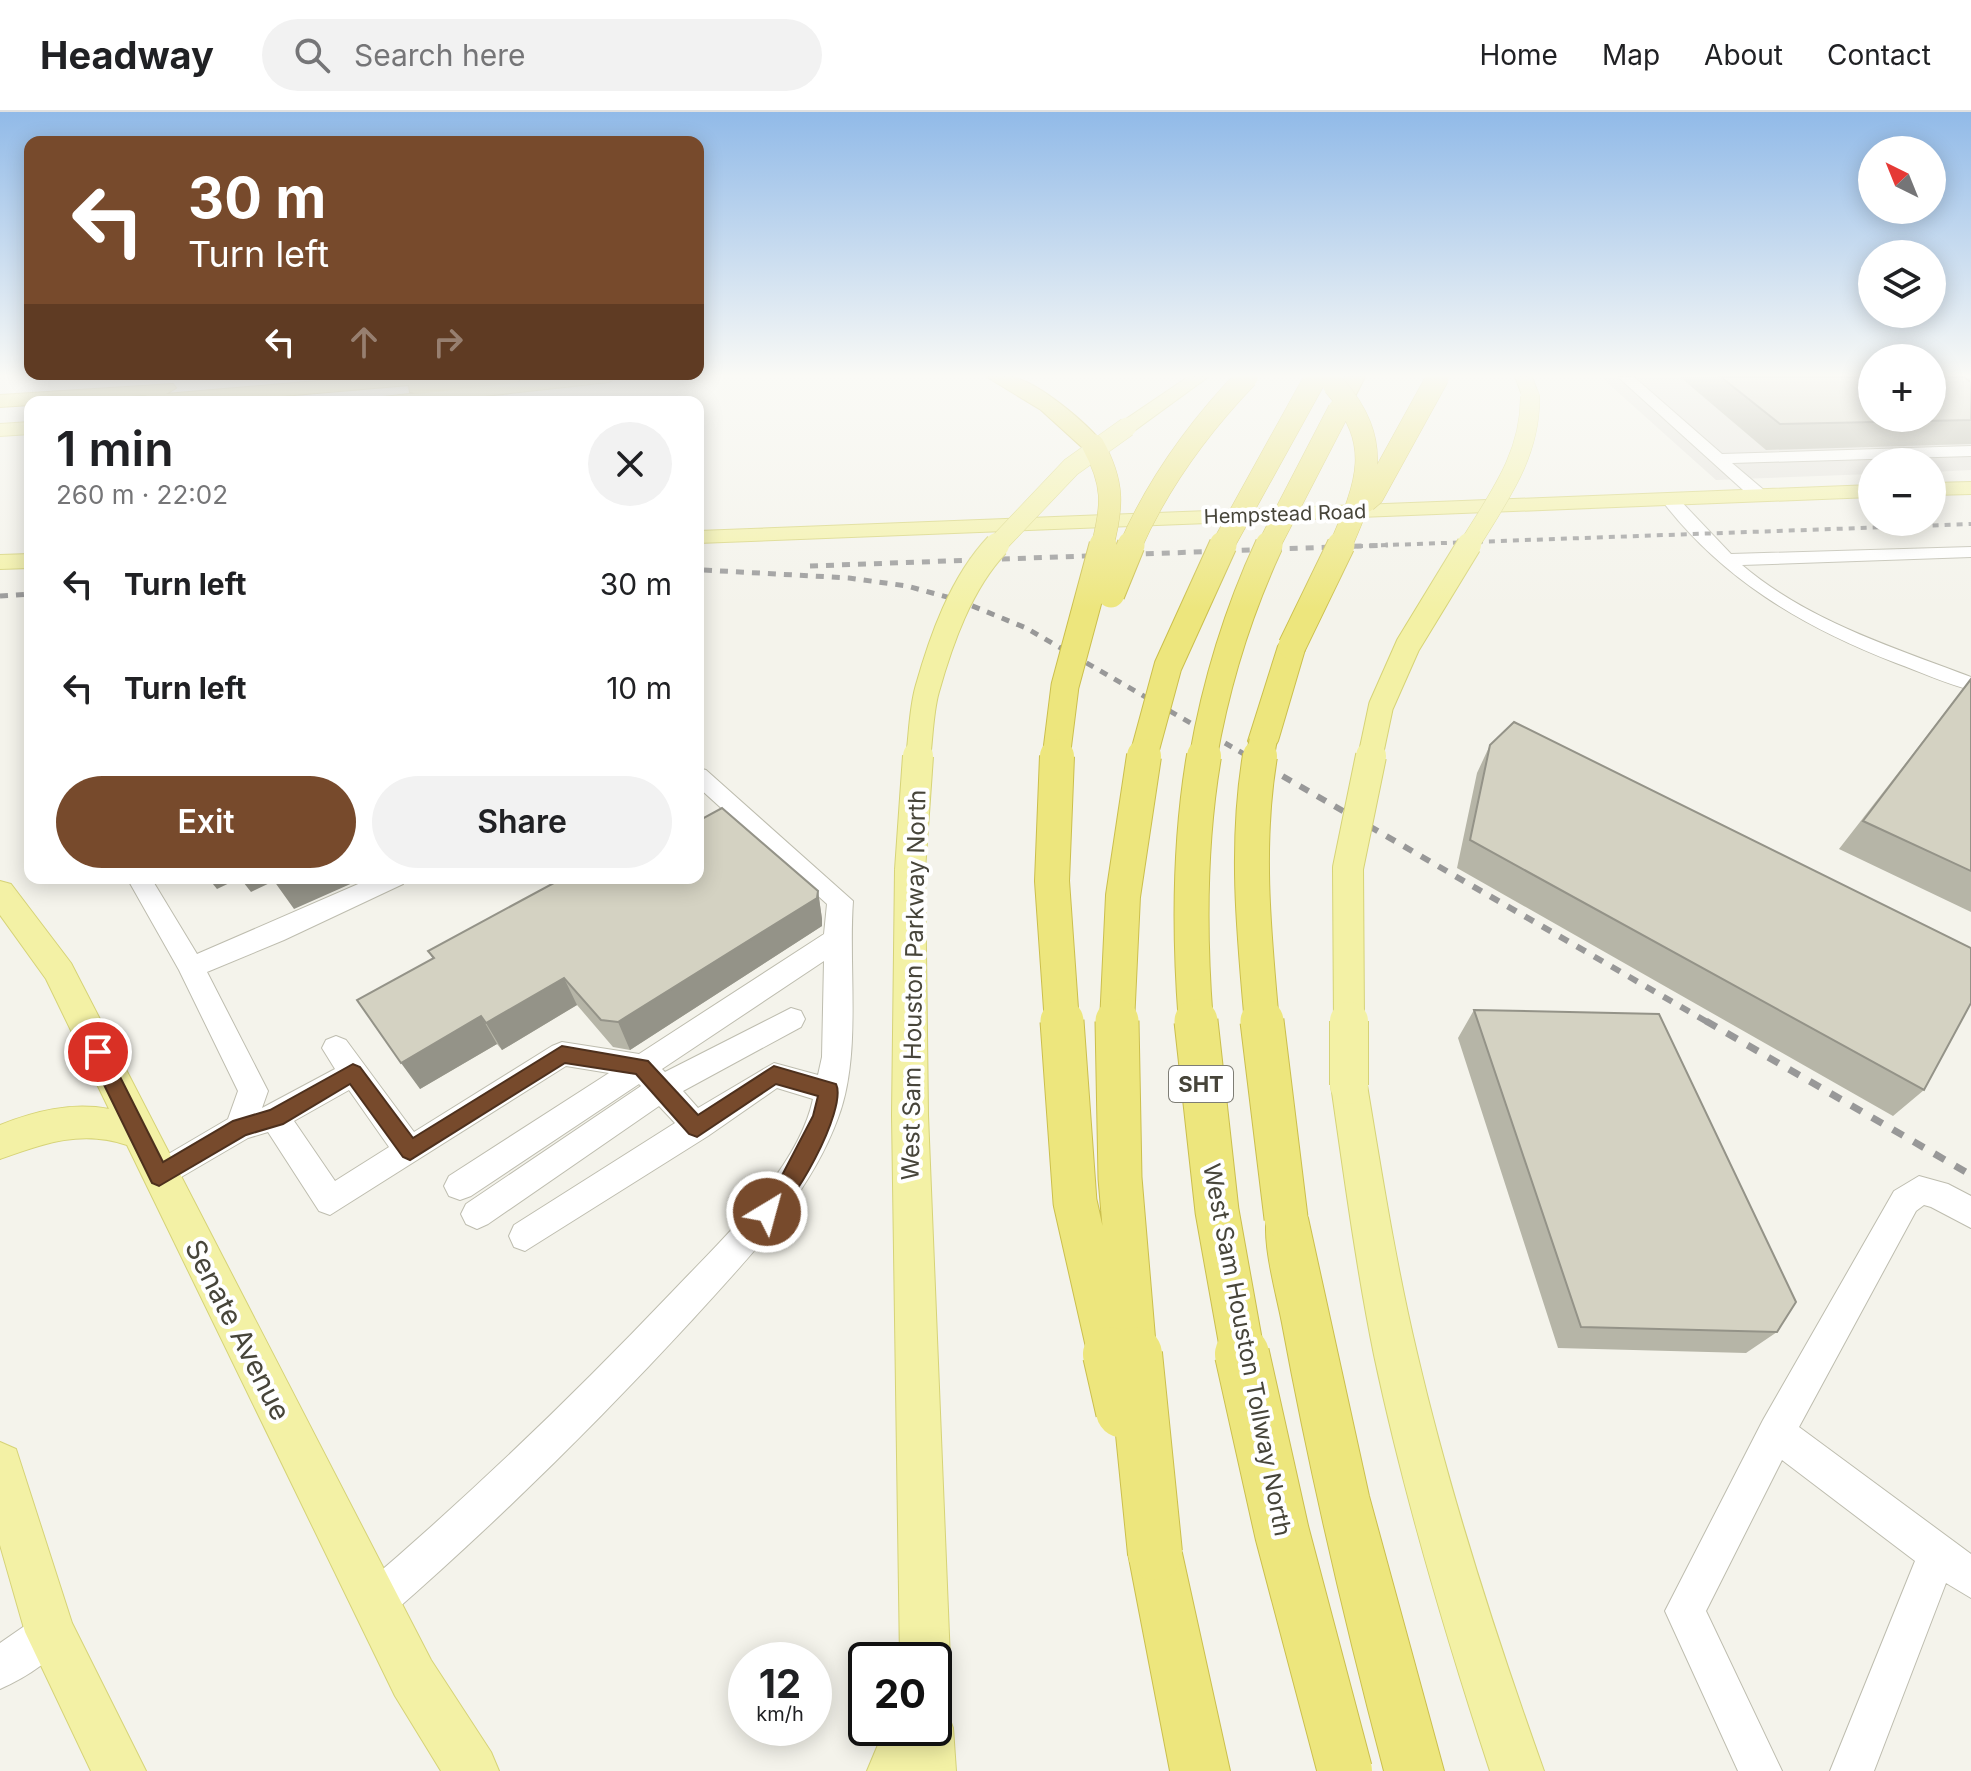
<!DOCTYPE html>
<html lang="en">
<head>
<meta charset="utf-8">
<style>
  body { margin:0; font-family:Inter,sans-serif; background:#f2f2f2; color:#202124; height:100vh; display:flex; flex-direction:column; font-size:30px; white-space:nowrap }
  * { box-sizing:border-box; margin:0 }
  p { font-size:26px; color:#757577 }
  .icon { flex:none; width:44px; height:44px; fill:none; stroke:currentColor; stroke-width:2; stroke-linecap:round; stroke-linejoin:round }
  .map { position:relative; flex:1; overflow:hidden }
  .panel { position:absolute; left:24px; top:284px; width:680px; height:488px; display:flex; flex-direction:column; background:#fff; border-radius:16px; box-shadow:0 4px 20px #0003 }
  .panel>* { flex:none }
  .guide { position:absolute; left:24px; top:24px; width:680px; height:244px; border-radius:16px; box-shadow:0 4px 20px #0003; background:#774a2c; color:#fff; overflow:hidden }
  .needle { width:52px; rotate:317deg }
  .tools { position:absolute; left:1858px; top:24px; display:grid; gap:16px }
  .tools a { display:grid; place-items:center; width:88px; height:88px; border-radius:50%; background:#fff; box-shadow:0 4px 20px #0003; font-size:40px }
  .speed { position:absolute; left:728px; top:1530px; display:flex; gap:16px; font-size:40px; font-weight:700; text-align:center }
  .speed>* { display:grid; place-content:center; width:104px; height:104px; border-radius:50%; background:#fff; box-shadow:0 4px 20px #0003; line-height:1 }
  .speed small { font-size:20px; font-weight:400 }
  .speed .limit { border:4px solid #111; border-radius:12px; background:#fff; color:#111 }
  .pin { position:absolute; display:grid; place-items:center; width:68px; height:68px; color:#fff; margin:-34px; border:4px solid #fff; border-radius:50%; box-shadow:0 2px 8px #0007 }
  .me { position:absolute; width:88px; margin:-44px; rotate:37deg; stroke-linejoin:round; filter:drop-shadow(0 0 6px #0008) }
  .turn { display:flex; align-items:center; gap:28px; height:168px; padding:0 32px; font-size:36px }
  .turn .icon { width:104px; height:104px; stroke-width:2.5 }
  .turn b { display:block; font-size:56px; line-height:68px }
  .lanes { display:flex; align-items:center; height:76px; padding:0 32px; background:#0003; justify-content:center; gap:40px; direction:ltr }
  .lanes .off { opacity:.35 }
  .round { display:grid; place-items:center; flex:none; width:84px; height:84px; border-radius:42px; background:#f2f2f2 }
  .overview { display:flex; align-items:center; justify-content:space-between; height:136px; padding:0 32px }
  h1 { font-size:48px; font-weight:600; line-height:60px }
  .button { display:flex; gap:16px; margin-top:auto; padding:16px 32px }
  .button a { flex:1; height:92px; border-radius:48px; background:#774a2c; color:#fff; font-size:32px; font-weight:600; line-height:92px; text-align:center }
  .button a+a { background:#f2f2f2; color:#202124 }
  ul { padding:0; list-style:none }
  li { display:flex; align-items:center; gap:24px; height:104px; padding:0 32px }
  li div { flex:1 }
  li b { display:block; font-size:30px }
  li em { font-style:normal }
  header { display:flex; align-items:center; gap:48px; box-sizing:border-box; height:112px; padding:0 40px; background:#fff; border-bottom:2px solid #e0e0e0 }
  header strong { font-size:38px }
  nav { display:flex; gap:44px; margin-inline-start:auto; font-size:28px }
  .search { width:560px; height:72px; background:#f2f2f2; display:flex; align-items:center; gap:20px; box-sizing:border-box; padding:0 28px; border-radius:44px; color:#757577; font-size:30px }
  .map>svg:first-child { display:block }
  .industrial { fill:#e4e2dc }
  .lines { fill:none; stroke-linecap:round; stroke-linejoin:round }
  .minor-casing { stroke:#bebdaf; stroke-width:2 }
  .major-casing { stroke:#d6d377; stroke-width:2 }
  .highway-casing { stroke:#cbbf4d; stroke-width:2 }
  .minor { fill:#fff; fill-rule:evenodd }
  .major { fill:#f3f1a5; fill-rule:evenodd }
  .highway { fill:#ede67d; fill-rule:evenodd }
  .rail-far3 { stroke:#989898; stroke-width:4; stroke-dasharray:6 6; stroke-linecap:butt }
  .rail-far2 { stroke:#989898; stroke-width:5; stroke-dasharray:8 8; stroke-linecap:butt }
  .rail-far1 { stroke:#989898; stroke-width:6; stroke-dasharray:10 10; stroke-linecap:butt }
  .rail { stroke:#989898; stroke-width:7; stroke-dasharray:12 12; stroke-linecap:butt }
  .major-bridge-far3-casing { stroke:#d6d377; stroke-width:20; stroke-linecap:butt }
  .major-bridge-far2-casing { stroke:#d6d377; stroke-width:26; stroke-linecap:butt }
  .major-bridge-far1-casing { stroke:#d6d377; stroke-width:32; stroke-linecap:butt }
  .major-bridge-casing { stroke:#d6d377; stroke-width:40; stroke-linecap:butt }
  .highway-bridge-far4-casing { stroke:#cbbf4d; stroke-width:23; stroke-linecap:butt }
  .highway-bridge-far3-casing { stroke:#cbbf4d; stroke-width:29; stroke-linecap:butt }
  .highway-bridge-far2-casing { stroke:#cbbf4d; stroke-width:36; stroke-linecap:butt }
  .highway-bridge-far1-casing { stroke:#cbbf4d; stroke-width:45; stroke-linecap:butt }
  .highway-bridge-casing { stroke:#cbbf4d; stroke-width:56; stroke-linecap:butt }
  .major-bridge-far3 { stroke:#f3f1a5; stroke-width:19 }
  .major-bridge-far2 { stroke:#f3f1a5; stroke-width:24 }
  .major-bridge-far1 { stroke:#f3f1a5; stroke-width:30 }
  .major-bridge { stroke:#f3f1a5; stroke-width:38 }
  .highway-bridge-far4 { stroke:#ede67d; stroke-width:22 }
  .highway-bridge-far3 { stroke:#ede67d; stroke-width:27 }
  .highway-bridge-far2 { stroke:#ede67d; stroke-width:34 }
  .highway-bridge-far1 { stroke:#ede67d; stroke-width:43 }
  .highway-bridge { stroke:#ede67d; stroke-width:54 }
  .wall { fill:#b6b5a7 }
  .shaded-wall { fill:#949388 }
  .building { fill:#d4d2c2; stroke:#949388; stroke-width:2 }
  .route { fill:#774a2c; stroke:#4d301d; stroke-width:2 }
  .labels { text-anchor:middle; stroke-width:8; stroke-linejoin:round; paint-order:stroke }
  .far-street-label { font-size:20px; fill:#47453a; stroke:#fff }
  .shield { fill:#fff; stroke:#7e7d75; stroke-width:2 }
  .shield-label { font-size:22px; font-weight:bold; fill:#47453a }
  .street-label { font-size:24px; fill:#47453a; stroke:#fff }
  .near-street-label { font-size:28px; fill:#47453a; stroke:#fff }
</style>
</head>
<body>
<header>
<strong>Headway</strong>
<div class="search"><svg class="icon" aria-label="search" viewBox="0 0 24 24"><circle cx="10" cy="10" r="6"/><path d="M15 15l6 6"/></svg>Search here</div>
<nav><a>Home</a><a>Map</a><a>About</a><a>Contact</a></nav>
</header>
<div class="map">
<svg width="1971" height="1659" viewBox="0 0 1971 1659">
  <rect width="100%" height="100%" fill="#f4f3eb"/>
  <!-- industrial -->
  <path class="industrial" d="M1601,265H1872V306H1932V265H1971V358L1932,360V350H1872V362L1716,368Z"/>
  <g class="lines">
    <!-- minor casing -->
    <g class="minor-casing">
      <path id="minor" d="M1618,265H1634L1722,342L1971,334V344L1732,351L1765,379L1767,383L1759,388L1753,387Z
        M1668,381L1674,382L1731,442L1971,435V445L1742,453C1808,509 1892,535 1971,565V578C1946,572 1921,560 1896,551C1803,515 1721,467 1660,386Z
        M698,656L706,658L853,789C848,857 862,943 838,1006C809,1085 748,1146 693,1207C597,1311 496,1411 389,1504L375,1510L361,1504L355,1490L361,1476C470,1383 573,1284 672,1180C721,1128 798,1058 813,987L777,976L708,1024L525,1139L514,1135L509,1124L514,1113L675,1011L659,994L488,1112L477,1117L466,1112L461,1102L466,1092L641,974L639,972L471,1084L460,1088L449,1084L444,1074L449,1064L609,961L566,954L330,1103L319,1099L268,1020L248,1026L159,1078L148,1074L144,1064L148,1054L228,1007L238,979L179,858L127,766H151L197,842L372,766H406L403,772L284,828L207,860L268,979L262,996L335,957L322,936L326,928L336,924L346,928L414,1020L552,934L562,930L639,942L824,822L827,792L698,675ZM824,849L822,945L818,963L774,951L698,996L683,979L801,915L805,907L801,899L791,896L665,960L662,957ZM349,978L389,1035L335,1069L294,1009Z
        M1919,1064L1948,1072L1971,1084V1116L1931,1095L1924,1093L1916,1099L1799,1315L1971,1442V1486L1946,1471L1874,1659H1830L1915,1449L1782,1348L1706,1499L1782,1659H1738L1665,1499L1763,1308L1894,1079Z
        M50,1500L64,1506L70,1520C60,1545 25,1566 0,1577V1531L36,1506Z"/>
    </g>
    <!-- major casing -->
    <g class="major-casing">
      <path id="major" d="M558,265H617L609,270L431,290H374L383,285Z
        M1188,265H1208L1134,319H1120L1118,315L1120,311Z
        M1515,265H1532L1539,284L1536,288H1524Z
        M30,310V322L0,324V312Z
        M1971,370V382L1932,383V371Z
        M1872,373V385L698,431V419Z
        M30,442V456L0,457V443Z
        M910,747L921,750L925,758L928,1003L950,1548L943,1566L934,1570V1548H900L892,1003L895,758L899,750Z
        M0,769L11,772L71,851L431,1548L491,1640L499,1659H441L395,1584L127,1033C81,1017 42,1032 0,1047V1013C35,999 71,990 109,997L46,867L0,803Z
        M1349,958L1362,962L1367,973C1382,1063 1396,1153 1417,1241C1450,1383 1495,1522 1544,1659H1490C1445,1522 1404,1384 1374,1243C1356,1154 1344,1063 1331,973L1336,962Z
        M0,1330L16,1337L72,1511L146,1659H91L25,1520L0,1433Z
        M934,1593L946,1597L953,1616L956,1659H867L885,1616H934Z"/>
    </g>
    <!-- highway casing -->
    <g class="highway-casing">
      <path id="highway" d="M363,265H524L515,271L417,282L410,280L409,273L213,290H131L134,286L148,283L30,290V293L0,295V283L173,272L176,276L166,282Z
        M987,265C995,265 1004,264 1012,265C1039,270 1088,312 1104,333L1101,338H1085L1041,298Z
        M1345,265H1365L1346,302H1332L1329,298Z
        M1292,526L1302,528L1306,534L1278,629L1274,636L1263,639L1252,636L1248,629L1278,534L1282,528Z
        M1286,1086L1302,1092L1308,1106L1369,1384L1444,1659H1384C1345,1511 1310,1362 1282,1211C1276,1179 1258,1120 1270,1092Z
        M1155,1414L1174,1422L1182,1441L1230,1659H1170L1128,1441L1136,1422Z"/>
    </g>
    <!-- minor -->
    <use href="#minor" class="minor"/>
    <!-- major -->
    <use href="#major" class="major"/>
    <!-- highway -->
    <use href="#highway" class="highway"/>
    <!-- rail-far3 -->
    <path class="rail-far3" d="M1333,435L1971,412"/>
    <!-- rail-far2 -->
    <path class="rail-far2" d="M810,454L1388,433
      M704,458L849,466L907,474L958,488L1026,516L1251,646
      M0,484L30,482"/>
    <!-- rail-far1 -->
    <path class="rail-far1" d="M1248,644L1709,911"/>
    <!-- rail -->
    <path class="rail" d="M1706,909L1971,1063"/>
    <!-- major-bridge-far3 casing -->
    <g class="major-bridge-far3-casing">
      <path id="major-bridge-far3" d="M995,435L1071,355L1127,315
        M1468,435C1498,386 1531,343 1530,284"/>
    </g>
    <!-- major-bridge-far2 casing -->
    <g class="major-bridge-far2-casing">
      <path id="major-bridge-far2" d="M918,646C921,624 921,600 927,578C941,528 961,471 997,433
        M1370,646L1381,594L1408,533L1469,433"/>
    </g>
    <!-- major-bridge-far1 casing -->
    <g class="major-bridge-far1-casing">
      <path id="major-bridge-far1" d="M910,758L918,644
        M1349,911L1348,756L1371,644"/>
    </g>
    <!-- major-bridge casing -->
    <g class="major-bridge-casing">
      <path id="major-bridge" d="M1349,909V973"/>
    </g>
    <!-- highway-bridge-far4 casing -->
    <g class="highway-bridge-far4-casing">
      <path id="highway-bridge-far4" d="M1334,273C1384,331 1368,371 1340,435
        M1093,333C1114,371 1113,394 1102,435
        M1366,389L1373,383L1438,265
        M1130,435C1158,371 1198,316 1247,265
        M1222,435L1316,265
        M1268,435L1339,298"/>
    </g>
    <!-- highway-bridge-far3 casing -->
    <g class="highway-bridge-far3-casing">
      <path id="highway-bridge-far3" d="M1111,482L1131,433
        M1292,534L1341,433
        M1056,646L1065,574L1103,433
        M1143,646L1168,554L1223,433
        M1203,646C1216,571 1237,502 1269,433
        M1260,646L1263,629"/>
    </g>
    <!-- highway-bridge-far2 casing -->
    <g class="highway-bridge-far2-casing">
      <path id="highway-bridge-far2" d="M1057,644L1052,769L1062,911
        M1260,644C1245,733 1254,823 1262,911
        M1117,911L1123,784L1144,644
        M1196,911C1189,823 1189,732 1204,644"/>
    </g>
    <!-- highway-bridge-far1 casing -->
    <g class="highway-bridge-far1-casing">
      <path id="highway-bridge-far1" d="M1062,909L1075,1090L1110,1244
        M1117,909L1120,1066L1135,1244
        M1196,909L1217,1099L1243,1244
        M1262,909L1286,1106"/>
    </g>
    <!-- highway-bridge casing -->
    <g class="highway-bridge-casing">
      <path id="highway-bridge" d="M1110,1242L1123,1299
        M1135,1242L1155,1441
        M1242,1242L1282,1421L1345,1659"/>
    </g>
    <!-- major-bridge-far3 -->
    <use href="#major-bridge-far3" class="major-bridge-far3"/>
    <!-- major-bridge-far2 -->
    <use href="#major-bridge-far2" class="major-bridge-far2"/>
    <!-- major-bridge-far1 -->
    <use href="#major-bridge-far1" class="major-bridge-far1"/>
    <!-- major-bridge -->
    <use href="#major-bridge" class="major-bridge"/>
    <!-- highway-bridge-far4 -->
    <use href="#highway-bridge-far4" class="highway-bridge-far4"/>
    <!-- highway-bridge-far3 -->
    <use href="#highway-bridge-far3" class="highway-bridge-far3"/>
    <!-- highway-bridge-far2 -->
    <use href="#highway-bridge-far2" class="highway-bridge-far2"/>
    <!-- highway-bridge-far1 -->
    <use href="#highway-bridge-far1" class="highway-bridge-far1"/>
    <!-- highway-bridge -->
    <use href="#highway-bridge" class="highway-bridge"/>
  </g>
  <!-- wall -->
  <path class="wall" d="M1680,265H1872L1971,270V332L1766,338Z
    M1971,567V800L1839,737Z
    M1490,633L1924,978L1893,1004L1457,756L1477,661Z
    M698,766L818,779L822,807V814L630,938L613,935L577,893L502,938L497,932L420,977L433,847L428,839Z
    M1474,898L1777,1220L1746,1241L1558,1236L1458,926Z"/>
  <!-- shaded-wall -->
  <path class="shaded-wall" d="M208,766H364L294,797L274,769L251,780L240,766L217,777Z
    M818,779L822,807V814L630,938L618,910Z
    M564,866L577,893L502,938L486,911Z
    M481,904L497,932L420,977L401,951Z"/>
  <!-- building -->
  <path class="building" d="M1721,265H1872V306H1932V265H1963L1971,270V308L1780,312Z
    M1971,567V759L1863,709Z
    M1514,610L1971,836V891L1924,978L1470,728L1490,633Z
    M722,696L818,779L817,786L618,910L601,908L564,866L486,911L481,904L401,951L357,888L434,846L428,839L563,766H698V709Z
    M1474,898L1659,902L1796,1190L1777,1220L1581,1215Z"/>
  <!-- sky -->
  <linearGradient id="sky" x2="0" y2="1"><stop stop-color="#91bae8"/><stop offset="0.53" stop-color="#fafaf6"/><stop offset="1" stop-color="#fafaf6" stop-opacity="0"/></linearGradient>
  <rect width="1971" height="498" fill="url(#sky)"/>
  <!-- route -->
  <path class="route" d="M98,932L105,935L163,1050L233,1009L270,998L353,952L360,955L413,1026L562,934L648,949L698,1003L774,954L836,972C848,996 791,1101 767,1110L759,1107L756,1100L778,1071L813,1004L818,984L776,972L697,1025L689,1022L636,962L565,951L410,1048L403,1045L350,972L283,1012L246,1023L159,1074L152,1071L88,940L91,935Z"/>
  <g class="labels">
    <!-- far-street labels -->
    <g class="far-street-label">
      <text transform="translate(1285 402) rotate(-2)" y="7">Hempstead Road</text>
    </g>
    <!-- shield labels -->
    <rect class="shield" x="1169" y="954" width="64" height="36" rx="6"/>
    <g class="shield-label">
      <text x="1201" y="980">SHT</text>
    </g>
    <!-- street labels -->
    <g class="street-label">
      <text transform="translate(914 873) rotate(-89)" y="8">West Sam Houston Parkway North</text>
      <text transform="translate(1247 1238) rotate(79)" y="8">West Sam Houston Tollway North</text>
    </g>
    <!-- near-street labels -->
    <g class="near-street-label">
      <text transform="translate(238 1218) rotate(63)" y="10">Senate Avenue</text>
    </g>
  </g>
</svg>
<div class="tools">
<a><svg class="needle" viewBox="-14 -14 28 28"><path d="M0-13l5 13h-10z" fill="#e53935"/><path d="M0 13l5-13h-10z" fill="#757577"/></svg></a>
<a><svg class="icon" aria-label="layers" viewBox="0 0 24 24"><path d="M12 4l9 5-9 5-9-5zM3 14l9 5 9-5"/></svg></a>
<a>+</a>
<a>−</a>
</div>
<div class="speed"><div>12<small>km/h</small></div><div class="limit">20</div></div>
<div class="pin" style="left:98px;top:940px;background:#d93025"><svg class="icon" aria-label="arrive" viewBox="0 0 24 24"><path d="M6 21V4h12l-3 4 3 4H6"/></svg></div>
<svg class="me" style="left:767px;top:1100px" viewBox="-20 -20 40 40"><circle r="17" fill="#774a2c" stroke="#fff" stroke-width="3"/><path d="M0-11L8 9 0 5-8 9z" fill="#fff"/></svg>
<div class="guide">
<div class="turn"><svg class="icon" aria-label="left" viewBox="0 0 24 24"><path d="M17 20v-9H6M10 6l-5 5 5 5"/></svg><div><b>30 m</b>Turn left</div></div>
<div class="lanes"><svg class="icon" aria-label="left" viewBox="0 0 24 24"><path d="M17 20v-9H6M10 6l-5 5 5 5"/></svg><svg class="icon off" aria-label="ahead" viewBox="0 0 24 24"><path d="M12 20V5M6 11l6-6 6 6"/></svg><svg class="icon off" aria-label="right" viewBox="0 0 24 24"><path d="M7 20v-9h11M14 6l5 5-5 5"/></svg></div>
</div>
<section class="panel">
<div class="overview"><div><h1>1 min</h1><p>260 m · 22:02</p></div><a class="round"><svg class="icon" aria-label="close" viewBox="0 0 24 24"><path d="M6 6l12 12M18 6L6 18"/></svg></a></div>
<ul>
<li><svg class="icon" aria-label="left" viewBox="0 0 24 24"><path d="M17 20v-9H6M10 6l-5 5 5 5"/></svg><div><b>Turn left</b></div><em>30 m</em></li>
<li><svg class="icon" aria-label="left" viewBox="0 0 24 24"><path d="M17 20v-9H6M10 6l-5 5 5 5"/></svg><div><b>Turn left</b></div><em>10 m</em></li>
</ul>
<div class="button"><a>Exit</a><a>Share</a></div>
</section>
</div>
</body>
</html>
